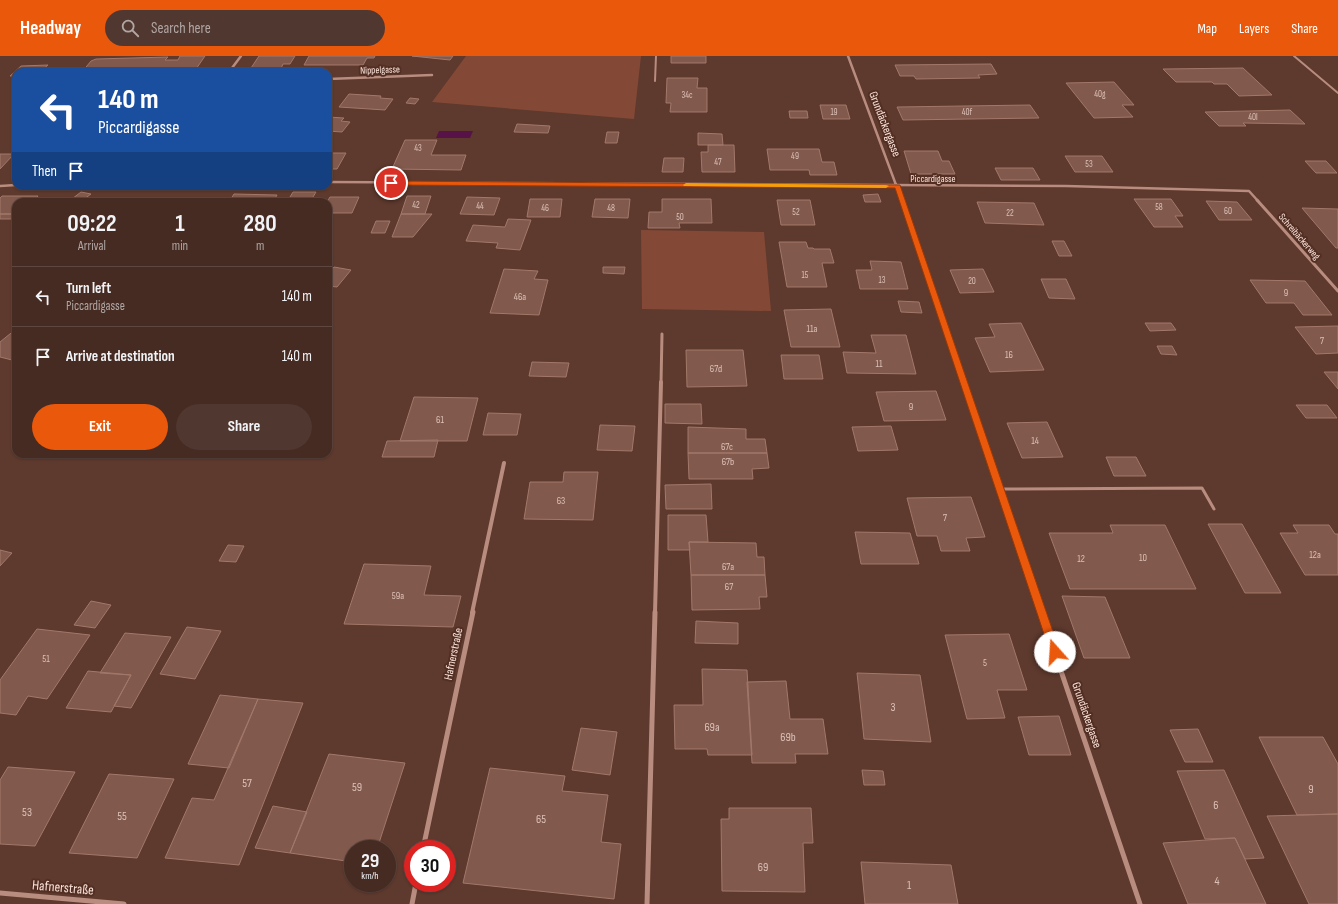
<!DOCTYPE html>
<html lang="en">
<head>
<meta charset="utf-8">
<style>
  body { margin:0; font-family:"Sofia Sans Condensed",sans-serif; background:#50372f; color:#f1f3f6; height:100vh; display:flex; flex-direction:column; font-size:15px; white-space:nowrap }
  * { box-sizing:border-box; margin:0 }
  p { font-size:13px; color:#b0a7a5 }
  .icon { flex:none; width:22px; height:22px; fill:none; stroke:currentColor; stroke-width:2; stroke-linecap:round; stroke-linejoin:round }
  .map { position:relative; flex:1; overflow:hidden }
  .sheet { position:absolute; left:12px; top:142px; width:320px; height:260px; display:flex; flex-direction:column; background:#462b22; border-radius:12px; box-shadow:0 1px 3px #0004,0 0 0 1px #5e4740 }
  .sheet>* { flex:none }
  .hud { position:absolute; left:12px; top:12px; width:320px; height:122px; border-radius:12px; box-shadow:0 1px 3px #0004,0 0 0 1px #5e4740; background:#1a4fa0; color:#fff; overflow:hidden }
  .speed { position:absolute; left:344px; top:784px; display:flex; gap:8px; font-size:20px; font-weight:700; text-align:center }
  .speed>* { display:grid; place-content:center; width:52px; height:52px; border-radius:50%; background:#462b22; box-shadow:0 1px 3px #0004,0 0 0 1px #5e4740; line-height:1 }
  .speed small { font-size:10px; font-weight:400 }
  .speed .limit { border:6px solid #d22; background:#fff; color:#111 }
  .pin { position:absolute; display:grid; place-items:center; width:34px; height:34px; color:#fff; margin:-17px; border:2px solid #fff; border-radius:50%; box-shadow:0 1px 4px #0007 }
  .me { position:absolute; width:44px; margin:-22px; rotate:341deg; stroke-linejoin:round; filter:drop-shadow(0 0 3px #0008) }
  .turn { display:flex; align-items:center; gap:14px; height:84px; padding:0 20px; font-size:18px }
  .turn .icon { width:52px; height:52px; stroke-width:2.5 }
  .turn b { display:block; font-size:28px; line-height:34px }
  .then { display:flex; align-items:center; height:38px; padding:0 20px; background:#0003; gap:8px; font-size:15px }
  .eta { display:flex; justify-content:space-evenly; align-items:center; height:68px; text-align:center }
  .eta b { font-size:24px; font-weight:700; line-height:28px }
  .primary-button { display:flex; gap:8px; margin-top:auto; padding:8px 20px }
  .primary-button a { flex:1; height:46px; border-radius:24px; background:#ea580c; color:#fff; font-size:16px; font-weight:700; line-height:46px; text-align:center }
  .primary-button a+a { background:#50372f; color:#f1f3f6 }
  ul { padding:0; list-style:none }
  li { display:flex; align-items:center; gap:12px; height:60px; padding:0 20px; border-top:1px solid #5e4740 }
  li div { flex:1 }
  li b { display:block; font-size:15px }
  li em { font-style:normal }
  header { display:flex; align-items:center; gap:24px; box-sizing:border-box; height:56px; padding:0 20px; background:#ea580c; color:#fff }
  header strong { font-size:19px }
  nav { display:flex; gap:22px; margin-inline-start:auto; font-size:14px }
  .search { width:280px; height:36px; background:#50372f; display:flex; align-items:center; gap:10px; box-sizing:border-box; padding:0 14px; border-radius:22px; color:#b0a7a5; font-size:15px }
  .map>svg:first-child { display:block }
  .green { fill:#834936 }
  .water { fill:#571347 }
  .building { fill:#825a4d; stroke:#a2786a }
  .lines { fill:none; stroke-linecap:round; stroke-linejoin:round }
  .service-far1 { stroke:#b88c7e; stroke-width:2 }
  .service { stroke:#b88c7e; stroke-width:3 }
  .minor-far3 { stroke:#b88c7e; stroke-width:2.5 }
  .minor-far2 { stroke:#b88c7e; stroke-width:3 }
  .minor-far1 { stroke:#b88c7e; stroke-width:4 }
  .minor { stroke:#b88c7e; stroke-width:5 }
  .route { fill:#ea580c; stroke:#983908 }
  .slow { fill:#f59e0b }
  .labels { text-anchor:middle; stroke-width:4; stroke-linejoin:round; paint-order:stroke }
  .far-number-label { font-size:9px; fill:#dcc0b7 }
  .far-street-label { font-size:10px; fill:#fae2da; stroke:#532f23 }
  .number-label { font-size:10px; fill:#dcc0b7 }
  .street-label { font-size:12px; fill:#fae2da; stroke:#532f23 }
  .near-number-label { font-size:12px; fill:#dcc0b7 }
  .near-street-label { font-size:14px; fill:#fae2da; stroke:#532f23 }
</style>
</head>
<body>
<header>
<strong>Headway</strong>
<div class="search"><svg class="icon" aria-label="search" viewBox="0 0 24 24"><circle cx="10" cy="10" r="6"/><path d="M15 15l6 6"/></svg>Search here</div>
<nav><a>Map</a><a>Layers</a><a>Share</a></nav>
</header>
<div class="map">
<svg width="1338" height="848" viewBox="0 0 1338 848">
  <rect width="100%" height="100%" fill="#5e392d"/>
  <!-- green -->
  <path class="green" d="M466,0H641L634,63L432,46Z
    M641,174L764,176L771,255L642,253Z"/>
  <!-- water -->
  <path class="water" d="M439,75H473L470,82H436Z"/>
  <!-- building -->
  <path class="building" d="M180,0H205L194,16H82L91,5L96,3L168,1L165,4H178Z
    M259,0H295L290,8H283L280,15H249Z
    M309,0H375L374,2H367L363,9H304Z
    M412,0H453L450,4Z
    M671,0H706V7H671Z
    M991,8L997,18L978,19L980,22L916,23L914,20H900L895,9Z
    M48,9L40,16H16V20H10L21,10Z
    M1243,12L1272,39L1239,40L1227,28H1214L1212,26H1176L1163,13Z
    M667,22H698L697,32H707V56H670L671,47H666Z
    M1114,26L1134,49H1122L1133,61L1094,62L1066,27Z
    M349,38L381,40L380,42L393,43L385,54L339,51Z
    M410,42L419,43L415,48L406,47Z
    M820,49H846L850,63H823Z
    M1030,49L1039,62L903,64L897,51Z
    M1290,54L1305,68L1243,67L1246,70H1219L1205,56Z
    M789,55H807L808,62H790Z
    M328,61L344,62L341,65L350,66L342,76L328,75Z
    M517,68L550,70L548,77L514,76Z
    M607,76H619L617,87H605Z
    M698,77L722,78L723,89H698Z
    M405,84H437L431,99H466L461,114L392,113Z
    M708,89H734L735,116H702L701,96H708Z
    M767,93H819L822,106H834L837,119H810L809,114H770Z
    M904,95H938L942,105H949L955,118H911Z
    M328,97H346L337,113H328Z
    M0,98H14L0,113Z
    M1065,100H1102L1113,116H1075Z
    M664,102H684L683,116H662Z
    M1305,105H1326L1337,117H1316Z
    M995,112H1033L1040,124H1001Z
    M81,136L91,138L80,146H68Z
    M293,136H316L310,146H287Z
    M234,138L277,139L273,146H229Z
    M878,138L881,146H865L863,139Z
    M2,140H38L33,146H16V158H0V142Z
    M407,140H431L425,158H401Z
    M330,141H359L352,157H328L327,146Z
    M467,141L500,142L494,159L460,158Z
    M530,143H562L560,161H527Z
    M595,143H630L628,162L592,161Z
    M662,143H711L712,167H679L680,172H648L649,156H662Z
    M1134,143H1171L1183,160H1175L1183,171H1154Z
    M777,144H810L815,169H781Z
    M1206,145L1237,146L1252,164H1219Z
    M977,146L1034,147L1044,169L985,167Z
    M1302,152L1338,153V192H1336Z
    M0,158H16L11,163H0Z
    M401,158H432L413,181H392Z
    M508,163L531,164L520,194L496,192L498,187L466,185L473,169L505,171Z
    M376,165H390L385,177H371Z
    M1052,185H1064L1072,200H1059Z
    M779,186H806L808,192H813L814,193H830L834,207H822L827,231H787Z
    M870,205L901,206L908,233H860L856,214H872Z
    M334,211L351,214L337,231L328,230V218Z
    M603,211H625L624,218L603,217Z
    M504,213L538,215L534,223L548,224L539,259L490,257Z
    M983,213L994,236L960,237L950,214Z
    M1041,223H1066L1075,243L1049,242Z
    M1250,224L1305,225L1332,259H1303L1294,247H1266Z
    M898,245L919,246L922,257L901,256Z
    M831,253L840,291H791L784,254Z
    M1021,267L1044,314L990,316L975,282L995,281L989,268Z
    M1145,267H1171L1176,274L1150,275Z
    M1338,270V297L1316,298L1295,271Z
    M16,273V305L0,301V286Z
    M871,279H906L916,318L847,317L843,296L876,297Z
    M1157,290H1172L1177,299L1161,298Z
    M686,294H743L747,330L687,331Z
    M781,299H819L823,323H784Z
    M532,306L569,307L566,321L529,320Z
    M1324,316H1338V333Z
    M936,335L946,364L884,365L876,336Z
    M414,341L478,342L467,385H400Z
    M665,348H701L702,368L665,367Z
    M1296,349H1327L1337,362H1306Z
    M488,357L521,358L517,379H483Z
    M1047,366L1063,401L1022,402L1007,367Z
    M600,369L635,370L632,395L597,394Z
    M891,370L898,394L858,395L852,371Z
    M688,371L746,373V383H765L767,397H688Z
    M438,384L434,401H382L387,385Z
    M688,397H767L769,412L752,413L753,423H689Z
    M1106,401H1136L1146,420H1114Z
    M564,416H598L593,464L524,463L530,426H563Z
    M711,428L712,453H666L665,429Z
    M971,441L985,481L966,482L970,495H941L937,480H917L907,442Z
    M668,459H706L708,486H689L690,494H668Z
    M1208,468H1242L1281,537H1245Z
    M1110,469H1165L1196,533H1070L1049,477H1113Z
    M1293,469H1329L1335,478H1338V519H1305L1280,477H1298Z
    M855,476L910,477L919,508H861Z
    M689,486L756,487L757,501H764L765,519H691Z
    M228,489L244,490L236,506L219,505Z
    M0,494L12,497L0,510Z
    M364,508L431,510L424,539L461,540L453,571L344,568Z
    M691,519H765L767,541H759L760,553L692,554Z
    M1062,540L1105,541L1130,602H1084Z
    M91,545L111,549L95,572L74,569Z
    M696,565L738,567V588L695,587Z
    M187,571L221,575L195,623L160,618Z
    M37,573L90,579L47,643L28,640L16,659L0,657V624Z
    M125,577L171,581L131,652L114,650L131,619L100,617Z
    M1009,578L1027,634H997L1005,662L967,663L945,579Z
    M702,613L747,614L752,699H708L707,693H675L674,649H703Z
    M88,615L131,619L111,656L66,652Z
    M857,617L920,619L931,686L864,683Z
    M786,625L790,663H823L828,698H795L796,707H752L747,626Z
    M220,639L258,643L229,712L188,708Z
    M258,643L303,647L239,809L165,802L192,742L214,744Z
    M1059,660L1071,699H1029L1018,661Z
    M581,672L617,676L610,719L572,714Z
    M1198,673L1213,706H1185L1170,674Z
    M1259,681H1323L1338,708V758L1297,759Z
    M329,698L405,707L377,793H353V806L290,797Z
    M8,711L75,716L35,790L0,788V724Z
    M490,712L565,720L562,735L608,739L601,786L621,788L614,843L463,827Z
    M862,714L883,715L885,729H864Z
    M1224,714L1264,802L1245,803L1235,782L1205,783L1177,715Z
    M109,718L174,723L137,802L69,797Z
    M273,750L307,756L290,797L255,792Z
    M729,752H811L813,787H803L805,836L722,835L721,763H729Z
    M1338,758V848H1309L1267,760Z
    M1235,782L1266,848H1188L1163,787Z
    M861,806L951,809L958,848H865Z"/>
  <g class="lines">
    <!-- service-far1 -->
    <path class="service-far1" d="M1294,0L1338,37
      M655,25L656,0"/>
    <!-- service -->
    <path class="service" d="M1000,433L1202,432L1214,453"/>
    <!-- minor-far3 -->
    <path class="minor-far3" d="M848,0L902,145
      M229,16L241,0
      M328,23L432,19
      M328,126L1066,130L1249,135L1258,145
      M0,130L16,129"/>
    <!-- minor-far2 -->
    <path class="minor-far2" d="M902,144L964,327
      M1257,144L1338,235
      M661,327L662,278"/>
    <!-- minor-far1 -->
    <path class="minor-far1" d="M963,326L1042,557
      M472,557L504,407
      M655,557L661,326"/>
    <!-- minor -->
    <path class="minor" d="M1041,556L1140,848
      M423,793L473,556
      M0,837L124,848
      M412,848L416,827
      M647,848L655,556"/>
  </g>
  <!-- route -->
  <path class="route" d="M389,125L900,129L1060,596L1059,600L1055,601L1051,600L1050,596L895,132L391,129L388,127Z"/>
  <!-- slow -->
  <path class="slow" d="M686,127L886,129L889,130L886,132L684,130L683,129Z"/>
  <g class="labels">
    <!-- far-number labels -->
    <g class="far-number-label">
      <text x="1100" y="41">40g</text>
      <text x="687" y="42">34c</text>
      <text x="834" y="59">19</text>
      <text x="967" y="59">40f</text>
      <text x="1253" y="64">40l</text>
      <text x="418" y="95">43</text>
      <text x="795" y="103">49</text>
      <text x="718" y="109">47</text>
      <text x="1089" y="111">53</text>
      <text x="416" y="152">42</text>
      <text x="480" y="153">44</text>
      <text x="1159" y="154">58</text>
      <text x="545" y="155">46</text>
      <text x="611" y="155">48</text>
      <text x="1228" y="158">60</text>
      <text x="796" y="159">52</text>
      <text x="1010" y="160">22</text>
      <text x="680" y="164">50</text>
      <text x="805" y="222">15</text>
      <text x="882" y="227">13</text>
      <text x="972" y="228">20</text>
    </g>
    <!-- far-street labels -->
    <g class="far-street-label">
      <text transform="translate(380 13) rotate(-2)" y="4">Nippelgasse</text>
      <text x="933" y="126">Piccardigasse</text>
      <text transform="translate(1300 180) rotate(49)" y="4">Schreibäckerweg</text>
    </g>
    <!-- number labels -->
    <g class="number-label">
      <text x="1286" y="240">9</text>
      <text x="520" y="244">46a</text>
      <text x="812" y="276">11a</text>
      <text x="1322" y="288">7</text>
      <text x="1009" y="302">16</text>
      <text x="879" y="311">11</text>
      <text x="716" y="316">67d</text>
      <text x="911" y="354">9</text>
      <text x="440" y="367">61</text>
      <text x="1035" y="388">14</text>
      <text x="727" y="394">67c</text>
      <text x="728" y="409">67b</text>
      <text x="561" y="448">63</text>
      <text x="945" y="465">7</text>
      <text x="1315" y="502">12a</text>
      <text x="1143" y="505">10</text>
      <text x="1081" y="506">12</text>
      <text x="728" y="514">67a</text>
      <text x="729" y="534">67</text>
      <text x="398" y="543">59a</text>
      <text x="46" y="606">51</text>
      <text x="985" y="610">5</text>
    </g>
    <!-- street labels -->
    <g class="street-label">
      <text transform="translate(885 68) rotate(69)" y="4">Grundäckergasse</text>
      <text transform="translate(453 598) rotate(-78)" y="4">Hafnerstraße</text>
      <text transform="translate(1087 659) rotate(71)" y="4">Grundäckergasse</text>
    </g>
    <!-- near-number labels -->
    <g class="near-number-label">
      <text x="893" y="655">3</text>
      <text x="712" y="675">69a</text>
      <text x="788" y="685">69b</text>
      <text x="247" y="731">57</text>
      <text x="357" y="735">59</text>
      <text x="1311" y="737">9</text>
      <text x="1216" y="753">6</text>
      <text x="27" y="760">53</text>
      <text x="122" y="764">55</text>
      <text x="541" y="767">65</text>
      <text x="763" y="815">69</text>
      <text x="1217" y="829">4</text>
      <text x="909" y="833">1</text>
    </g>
    <!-- near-street labels -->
    <g class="near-street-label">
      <text transform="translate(63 831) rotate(5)" y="5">Hafnerstraße</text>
    </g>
  </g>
</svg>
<div class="speed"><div>29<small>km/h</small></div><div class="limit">30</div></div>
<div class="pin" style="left:391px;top:127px;background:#d93025"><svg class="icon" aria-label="arrive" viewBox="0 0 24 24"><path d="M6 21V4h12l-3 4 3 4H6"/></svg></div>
<svg class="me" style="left:1055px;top:596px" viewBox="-20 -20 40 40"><circle r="19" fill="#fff"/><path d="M0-13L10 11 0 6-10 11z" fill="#ea580c"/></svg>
<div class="hud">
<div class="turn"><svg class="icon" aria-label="left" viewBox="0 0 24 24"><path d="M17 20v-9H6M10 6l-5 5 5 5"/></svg><div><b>140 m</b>Piccardigasse</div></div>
<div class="then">Then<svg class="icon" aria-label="arrive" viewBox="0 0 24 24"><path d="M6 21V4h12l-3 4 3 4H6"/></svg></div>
</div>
<section class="sheet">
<div class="eta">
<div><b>09:22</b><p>Arrival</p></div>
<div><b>1</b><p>min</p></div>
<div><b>280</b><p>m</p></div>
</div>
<ul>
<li><svg class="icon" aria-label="left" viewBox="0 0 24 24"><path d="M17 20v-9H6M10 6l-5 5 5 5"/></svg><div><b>Turn left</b><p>Piccardigasse</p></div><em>140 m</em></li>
<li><svg class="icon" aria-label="arrive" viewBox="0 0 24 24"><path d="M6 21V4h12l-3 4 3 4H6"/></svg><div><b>Arrive at destination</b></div><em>140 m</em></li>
</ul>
<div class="primary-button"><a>Exit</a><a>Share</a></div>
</section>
</div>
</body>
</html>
